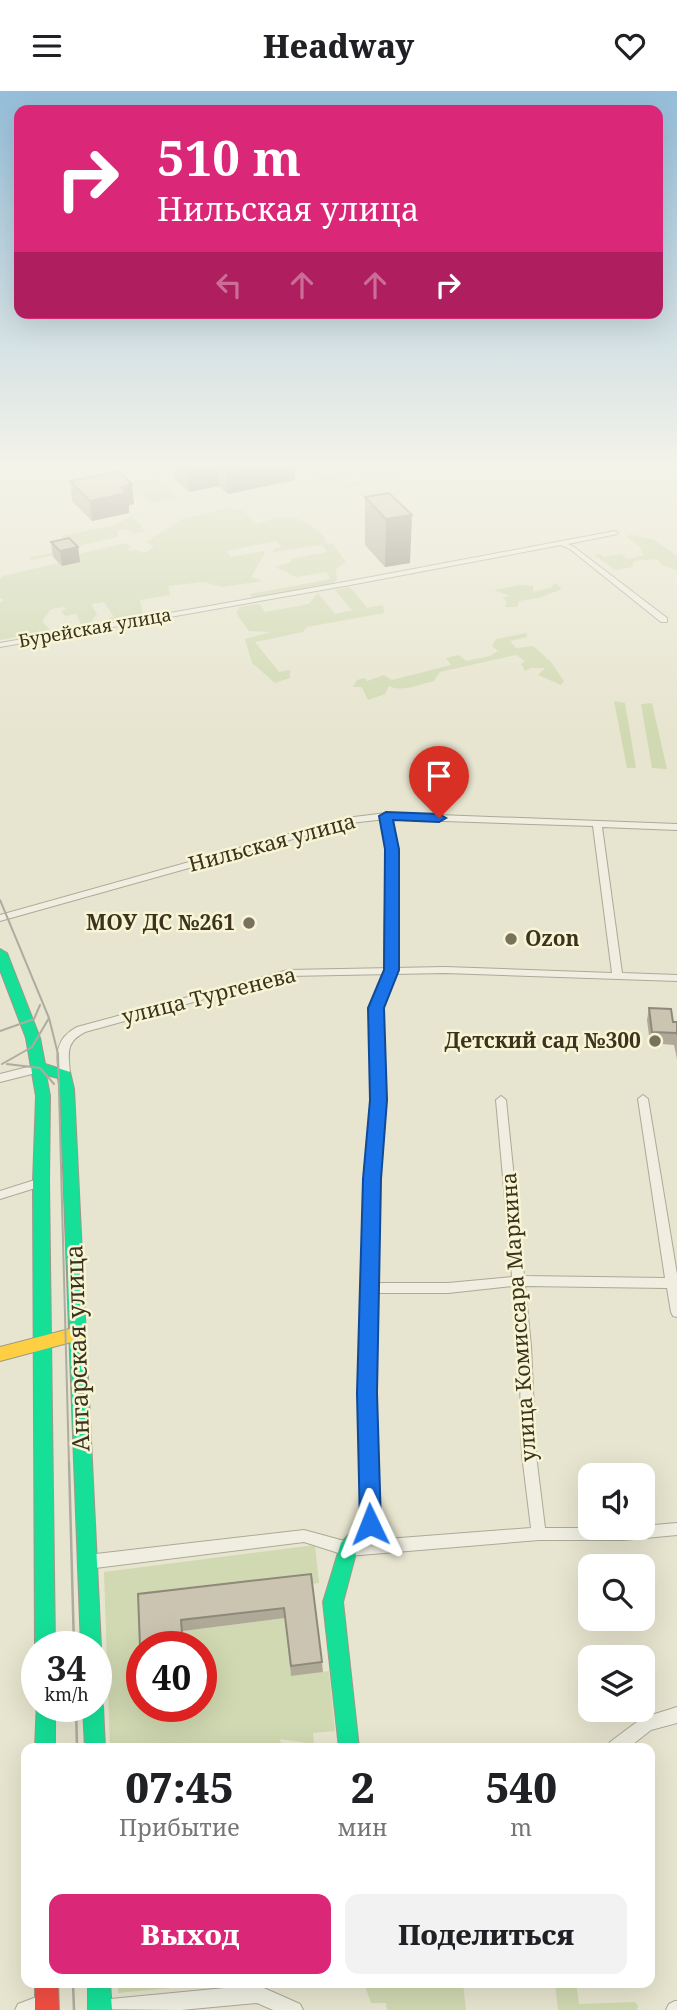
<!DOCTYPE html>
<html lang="ru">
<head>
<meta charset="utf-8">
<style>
  body { margin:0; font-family:"Noto Serif",serif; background:#f2f2f2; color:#202124; height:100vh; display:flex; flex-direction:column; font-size:26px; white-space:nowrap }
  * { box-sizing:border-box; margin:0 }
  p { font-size:23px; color:#757577 }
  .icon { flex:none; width:38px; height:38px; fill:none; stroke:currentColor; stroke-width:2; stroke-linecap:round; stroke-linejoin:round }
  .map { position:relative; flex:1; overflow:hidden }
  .sheet { position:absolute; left:21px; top:1652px; width:634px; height:245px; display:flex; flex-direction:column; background:#fff; border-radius:14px; box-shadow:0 7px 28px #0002 }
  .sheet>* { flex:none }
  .banner { position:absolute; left:14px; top:14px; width:649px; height:214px; border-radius:14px; box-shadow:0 7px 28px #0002; background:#db2777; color:#fff; overflow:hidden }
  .fabs { position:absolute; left:578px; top:1372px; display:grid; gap:14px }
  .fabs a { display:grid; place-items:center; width:77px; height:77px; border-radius:14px; background:#fff; box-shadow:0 7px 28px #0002; font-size:35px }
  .speed { position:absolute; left:21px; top:1540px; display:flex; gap:14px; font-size:35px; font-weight:700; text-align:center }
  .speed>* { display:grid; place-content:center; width:91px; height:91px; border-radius:50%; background:#fff; box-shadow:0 7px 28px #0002; line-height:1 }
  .speed small { font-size:18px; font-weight:400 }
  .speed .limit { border:10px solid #d22; background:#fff; color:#111 }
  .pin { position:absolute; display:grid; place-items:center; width:60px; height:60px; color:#fff; margin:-72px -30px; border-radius:50% 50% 50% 0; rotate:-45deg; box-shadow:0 0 7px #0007 }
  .pin .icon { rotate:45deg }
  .me { position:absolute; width:77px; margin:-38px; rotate:358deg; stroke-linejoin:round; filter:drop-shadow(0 0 5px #0008) }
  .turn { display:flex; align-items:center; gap:24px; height:147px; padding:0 28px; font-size:32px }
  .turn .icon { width:91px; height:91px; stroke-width:2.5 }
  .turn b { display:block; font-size:49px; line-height:60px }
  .lanes { display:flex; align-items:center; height:66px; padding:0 28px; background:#0003; justify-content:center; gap:35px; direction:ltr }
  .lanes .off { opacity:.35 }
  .eta { display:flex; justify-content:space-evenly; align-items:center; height:119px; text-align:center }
  .eta b { font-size:42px; font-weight:800; line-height:49px }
  .button { display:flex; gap:14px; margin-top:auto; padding:14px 28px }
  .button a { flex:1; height:80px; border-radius:14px; background:#db2777; color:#fff; font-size:28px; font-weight:800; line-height:80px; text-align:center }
  .button a+a { background:#f2f2f2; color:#202124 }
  header { display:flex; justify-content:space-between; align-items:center; height:91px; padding:0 28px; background:#fff; font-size:32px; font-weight:800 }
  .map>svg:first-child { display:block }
  .green { fill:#d0d9b1 }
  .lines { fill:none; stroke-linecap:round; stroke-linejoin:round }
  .street-casing { stroke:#aca998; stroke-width:2 }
  .fast-casing { stroke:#9c9988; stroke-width:2 }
  .slow-casing { stroke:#9c9988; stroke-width:2 }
  .jam-casing { stroke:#9c9988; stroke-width:2 }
  .street { fill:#efeee1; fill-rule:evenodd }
  .fast { fill:#16e098; fill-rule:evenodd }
  .slow { fill:#ffcf43; fill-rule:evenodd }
  .jam { fill:#f24e42; fill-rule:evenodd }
  .tram-far1 { stroke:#aeaca1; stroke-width:2 }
  .tram { stroke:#aeaca1; stroke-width:2.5 }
  .wall { fill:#afa997 }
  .shaded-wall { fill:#8e897b }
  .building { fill:#cbc4b0; stroke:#8e897b; stroke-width:2 }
  .route { fill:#1a73e8; stroke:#114b97; stroke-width:2 }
  .poi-dot { fill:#78715c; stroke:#f7f5d5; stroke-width:2.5 }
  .labels { text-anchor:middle; stroke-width:5; stroke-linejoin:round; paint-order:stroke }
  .far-street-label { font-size:18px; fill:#3c331e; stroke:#f7f5d5 }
  .street-label { font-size:21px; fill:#3c331e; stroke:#f7f5d5 }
  .poi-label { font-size:21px; font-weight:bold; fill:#3c331e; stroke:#f7f5d5; text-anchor:end }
  .near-street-label { font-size:24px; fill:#3c331e; stroke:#f7f5d5 }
</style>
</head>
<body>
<header><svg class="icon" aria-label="menu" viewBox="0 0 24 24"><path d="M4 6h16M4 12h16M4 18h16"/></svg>Headway<svg class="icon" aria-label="heart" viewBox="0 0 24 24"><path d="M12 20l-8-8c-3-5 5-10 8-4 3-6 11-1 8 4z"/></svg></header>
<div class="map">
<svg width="677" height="1919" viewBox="0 0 677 1919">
  <rect width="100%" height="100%" fill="#e7e5cf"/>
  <!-- green -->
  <path class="green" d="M352,376H465L434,383L406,382L342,398L343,394L361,389L359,384L364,381L359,380L343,390L338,388L330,393L317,396V386L343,384L346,377Z
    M156,386L176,405L175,408L149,412L130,394L133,391Z
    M230,417L244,420L257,433C288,421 304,424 327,449L325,452L333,453L346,471L336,478L337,489L331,493L252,507L250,503L331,488L326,481L296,486L275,476L292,471L289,468L328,461L322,454L273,461V458L282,456L276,450L226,460L231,466L264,460L265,462L251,486L262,490L222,496L204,491L168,495L170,504L140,509L143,523L110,530L109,527L114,526L104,511L91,513L97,523L91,531L81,533L76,523L65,525L61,520L66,519L64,516L51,518L42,530L50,539L0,549V512L4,509L0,507V488L3,485L59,472L62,475L79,471L74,464L125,452L131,455L126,460L137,459L144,462L154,456L146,451L182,428Z
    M132,425L145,440L134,443L127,439H118V446L68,457L70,461L31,469L30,466L51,462L73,449L71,447L59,449L63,447L61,445L115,434Z
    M632,444L655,449L677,465V479L662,474L657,468L634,470L632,476L616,479L594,464L600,463L604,466L621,463L628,468L644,464L640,460L643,459L626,445Z
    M555,492L562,498L539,507L519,510L517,516H505L507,510L502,507L510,505L494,499L519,494L533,495V501L550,497Z
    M350,496L367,517L383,514L384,522L307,536L303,541L255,551L279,581L290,579V587L275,592L252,572L245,548L271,541L249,540L236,522L240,516L259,513L265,521L309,513L318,502L335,523L352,519L335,499Z
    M526,542L527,546L510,550L516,557L533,555L551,571L564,590L561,594L538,584L545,577H531L525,580L521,573L525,570L516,564L440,581L434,590C419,593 403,602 389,595L385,603L368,609L362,596H353L357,589L365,587L367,590L384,584L392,589L451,574L446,567L459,564L466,570L490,565L498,560L492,555L496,548Z
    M614,610L625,612L636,677H627Z
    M652,612L667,678L652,677L641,613Z
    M315,1454L319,1492L140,1514L142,1615L144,1618L201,1615V1556H184L183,1540L285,1527L291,1585L329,1580L335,1640L313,1642L314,1653L280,1648L282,1657H110L104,1481Z
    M118,1892H221L118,1902Z
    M364,1892H463L466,1919H387L386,1912H371Z
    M555,1892H576L579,1913L635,1911L638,1915L637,1919H558Z"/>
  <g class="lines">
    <!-- street casing -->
    <g class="street-casing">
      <path id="street" d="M615,440L618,442L617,443L568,453L574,456L667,527V531H661L570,458L561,454L350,494L0,556V552L350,490Z
        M386,722L677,733V739L602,736L622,882L677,884V890L445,882L288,885L85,941C64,952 69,963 70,984L69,987H61C54,965 56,947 77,936L288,879L445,876L612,882L593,735L386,728L350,732L0,830V824L346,727Z
        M40,973L45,977L44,980L0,991V983Z
        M643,1004L648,1008L677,1183V1226L673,1225L671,1221L667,1197L525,1195L531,1255L536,1364L545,1437H642V1435L677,1432V1444L624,1449H539L348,1465L304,1451L87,1478L82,1476L80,1471L82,1466L87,1464L304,1439L348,1451L531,1437L522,1364L519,1255L513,1195L448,1202H371L367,1200L365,1197L367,1194L371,1192H448L512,1186L496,1009L501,1005L506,1009L524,1185L665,1187L638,1008Z
        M41,1087L45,1088L47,1091L45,1094L0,1108V1100Z
        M677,1616V1632L651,1639L628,1657H608L610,1651L642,1627Z
        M257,1894L300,1913L303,1919H273L257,1912L181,1919L91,1918L94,1912L100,1909Z
        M47,1902L53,1905L56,1911L53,1917L49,1919H15L18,1913Z
        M675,1910H677V1919H666L669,1913Z"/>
    </g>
    <!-- fast casing -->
    <g class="fast-casing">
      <path id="fast" d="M0,858L7,862L40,947L45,973L70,981L74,998L101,1556L96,1564V1556H81L60,998L58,987L46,984L50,1005L49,1091L55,1556H37V1560L35,1556L33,1091L36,1005L26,947L0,879Z
        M391,860L398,864V879L383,917L385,1009L380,1088L376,1302L379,1433L356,1462L343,1511L359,1657H339L323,1511L341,1452L361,1430L358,1302L364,1088L371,1009L369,917L384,879V864Z
        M96,1606L100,1608L103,1615L105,1657H85L83,1615H96Z
        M37,1610V1615H55V1657H35Z
        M88,1892H110L112,1919H88Z"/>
    </g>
    <!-- slow casing -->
    <g class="slow-casing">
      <path id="slow" d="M386,721L392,725L398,758V864L391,868L384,864L386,758L380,725Z
        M77,1236L83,1238L85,1243L83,1248L0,1270V1256Z"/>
    </g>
    <!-- jam casing -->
    <g class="jam-casing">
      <path id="jam" d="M35,1892H58L59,1919H35Z"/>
    </g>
    <!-- street -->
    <use href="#street" class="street"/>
    <!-- fast -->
    <use href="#fast" class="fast"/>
    <!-- slow -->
    <use href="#slow" class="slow"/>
    <!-- jam -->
    <use href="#jam" class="jam"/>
    <!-- tram-far1 -->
    <path class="tram-far1" d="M0,809L49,927L58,963L69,1373
      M0,940L34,928L40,914
      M2,973L32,956L49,927
      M7,973L40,977L54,993"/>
    <!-- tram -->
    <path class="tram" d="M69,1371L74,1556
      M76,1615L77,1657
      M73,1892L74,1919"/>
  </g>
  <!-- wall -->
  <path class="wall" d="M173,376H295V389L228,403L219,395L189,401L174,388Z
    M70,390L134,413L129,414V422L92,430L72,410Z
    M389,402L410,472L385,476L365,454V406Z
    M51,451L78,456L80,471L62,475L53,466Z
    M649,917L673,931H677V968L674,954L650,952L647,929Z
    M311,1483L322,1571L323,1581L291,1585L285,1527L183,1540L184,1556H142V1608L138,1503Z
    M143,1615H164L144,1618Z"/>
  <!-- shaded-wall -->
  <path class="shaded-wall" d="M192,376H218L219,395L189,401L187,377Z
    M239,376H295V389L228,403L226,379Z
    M132,393L134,413L129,414V422L92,430L90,410L121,396Z
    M412,424L410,472L385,476L386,428Z
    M78,456L80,471L62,475L60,460Z"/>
  <!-- building -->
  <path class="building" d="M224,376H239L226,379Z
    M118,380L132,393L121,396L127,402L90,410L70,390Z
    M389,402L412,424L386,428L365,406Z
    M69,447L78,456L60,460L51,451Z
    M649,917L671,918L673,931H677V944V942L652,941Z
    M311,1483L322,1571L291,1575L284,1517L181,1529L183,1556H142V1608L138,1503Z"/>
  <!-- sky -->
  <linearGradient id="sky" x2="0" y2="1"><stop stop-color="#95beda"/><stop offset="0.58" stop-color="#f4f3e9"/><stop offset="1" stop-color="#f4f3e9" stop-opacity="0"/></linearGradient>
  <rect width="677" height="645" fill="url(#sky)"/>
  <!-- route -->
  <path class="route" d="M386,721L439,723L446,727L439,731L393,729L399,758V879L384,917L387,1009L381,1088L377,1302L381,1433L378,1440L370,1443L363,1440L360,1433L357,1302L363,1088L370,1009L368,917L384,879L385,758L379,725Z"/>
  <!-- markers -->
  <g class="poi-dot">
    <circle cx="249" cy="832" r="7"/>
    <circle cx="511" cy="848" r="7"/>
    <circle cx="655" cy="950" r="7"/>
  </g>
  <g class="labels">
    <!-- far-street labels -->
    <g class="far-street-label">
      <text transform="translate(95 537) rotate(-10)" y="6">Бурейская улица</text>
    </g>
    <!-- street labels -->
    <g class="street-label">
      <text transform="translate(272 752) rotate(-15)" y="7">Нильская улица</text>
      <text transform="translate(209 905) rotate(-14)" y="7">улица Тургенева</text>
      <text transform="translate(519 1226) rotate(-94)" y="7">улица Комиссара Маркина</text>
    </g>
    <!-- poi labels -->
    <g class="poi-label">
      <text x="235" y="839">МОУ ДС №261</text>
      <text x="525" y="855" text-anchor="start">Ozon</text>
      <text x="641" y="957">Детский сад №300</text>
    </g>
    <!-- near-street labels -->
    <g class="near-street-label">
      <text transform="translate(78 1257) rotate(-92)" y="8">Ангарская улица</text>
    </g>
  </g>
</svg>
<div class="fabs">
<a><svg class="icon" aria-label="sound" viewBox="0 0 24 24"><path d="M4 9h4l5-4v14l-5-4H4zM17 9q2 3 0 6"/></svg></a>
<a><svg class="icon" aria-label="search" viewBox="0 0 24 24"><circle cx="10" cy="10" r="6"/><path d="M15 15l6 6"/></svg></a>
<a><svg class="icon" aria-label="layers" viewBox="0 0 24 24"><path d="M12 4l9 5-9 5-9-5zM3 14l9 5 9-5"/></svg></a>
</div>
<div class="speed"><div>34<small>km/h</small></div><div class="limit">40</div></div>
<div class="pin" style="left:439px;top:727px;background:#d93025"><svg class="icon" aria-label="arrive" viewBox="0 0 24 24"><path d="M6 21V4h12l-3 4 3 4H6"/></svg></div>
<svg class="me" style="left:370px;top:1433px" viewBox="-20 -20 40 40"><path d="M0-17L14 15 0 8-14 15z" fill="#1a73e8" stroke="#fff" stroke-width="4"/></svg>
<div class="banner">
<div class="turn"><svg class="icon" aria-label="right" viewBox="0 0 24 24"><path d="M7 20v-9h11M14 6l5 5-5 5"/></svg><div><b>510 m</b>Нильская улица</div></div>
<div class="lanes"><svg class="icon off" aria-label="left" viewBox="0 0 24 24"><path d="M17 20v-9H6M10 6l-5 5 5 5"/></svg><svg class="icon off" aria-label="ahead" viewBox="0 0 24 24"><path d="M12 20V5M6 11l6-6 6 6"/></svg><svg class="icon off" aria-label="ahead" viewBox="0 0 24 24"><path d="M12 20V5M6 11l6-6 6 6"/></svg><svg class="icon" aria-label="right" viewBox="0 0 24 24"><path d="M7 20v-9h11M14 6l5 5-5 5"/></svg></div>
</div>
<section class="sheet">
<div class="eta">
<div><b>07:45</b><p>Прибытие</p></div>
<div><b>2</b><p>мин</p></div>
<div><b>540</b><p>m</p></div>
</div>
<div class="button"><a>Выход</a><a>Поделиться</a></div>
</section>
</div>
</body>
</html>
